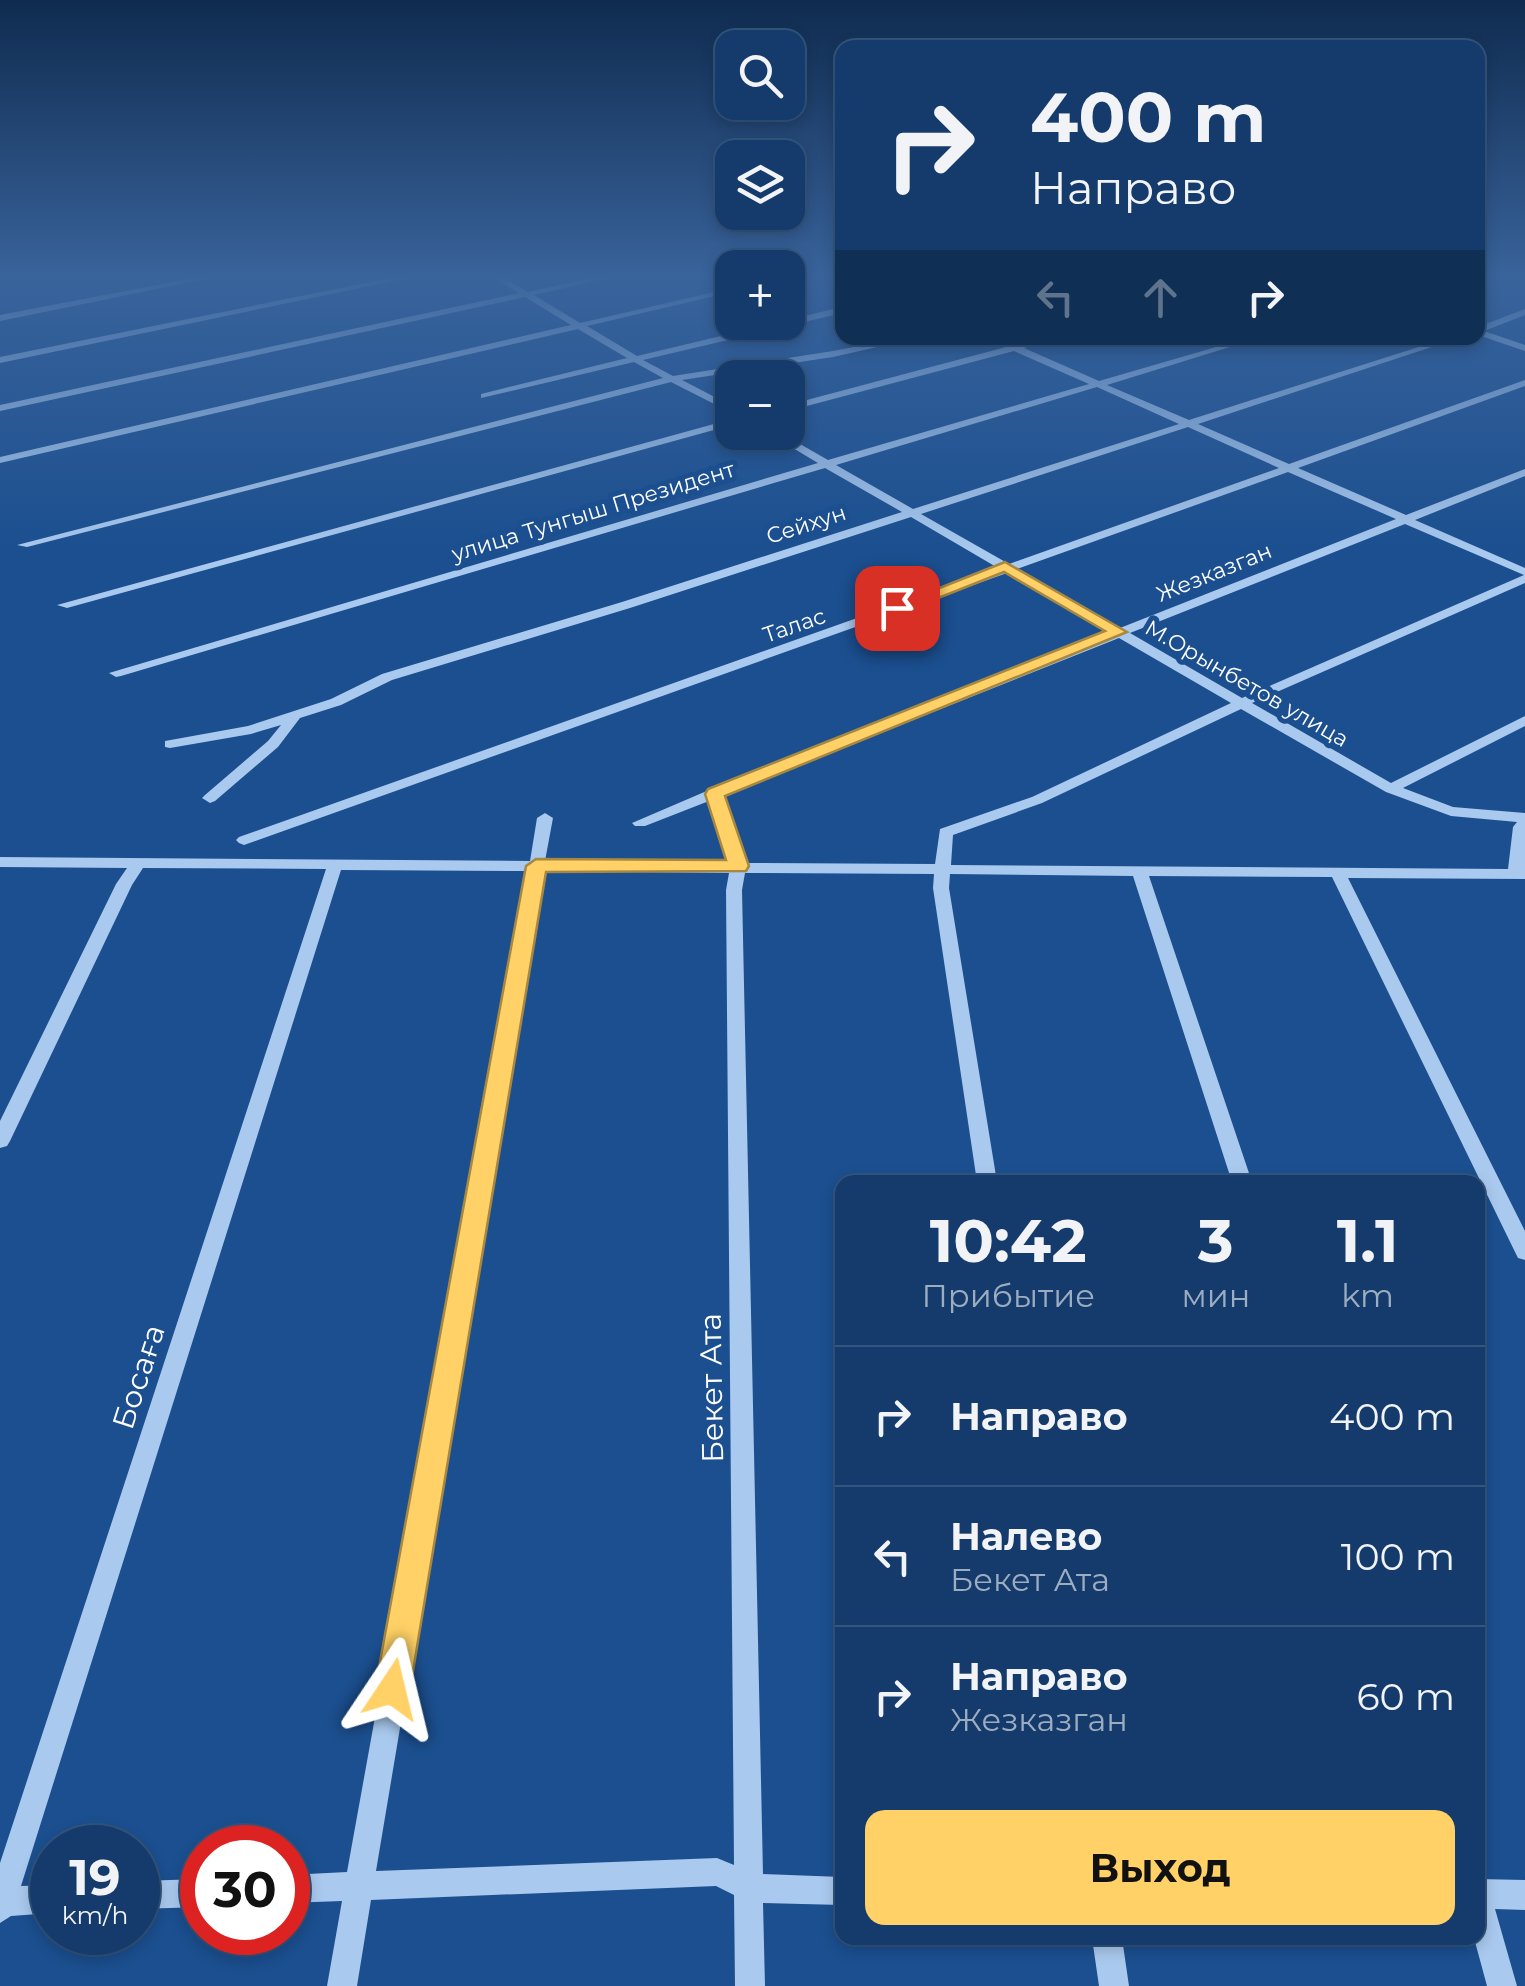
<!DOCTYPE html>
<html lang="ru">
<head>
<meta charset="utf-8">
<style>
  body { margin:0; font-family:Montserrat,sans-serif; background:#214673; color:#f1f3f6; height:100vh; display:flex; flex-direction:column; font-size:38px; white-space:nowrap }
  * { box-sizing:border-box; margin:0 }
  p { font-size:32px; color:#9dadc1 }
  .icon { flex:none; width:55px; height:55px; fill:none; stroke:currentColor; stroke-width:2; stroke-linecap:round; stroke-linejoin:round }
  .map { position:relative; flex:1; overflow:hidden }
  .panel { position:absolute; left:835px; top:1175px; width:650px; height:770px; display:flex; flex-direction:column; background:#143b6b; border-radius:20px; box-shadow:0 5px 15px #0003,0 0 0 2px #33557e }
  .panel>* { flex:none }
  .guide { position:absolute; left:835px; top:40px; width:650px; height:305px; border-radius:20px; box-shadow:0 5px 15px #0003,0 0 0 2px #33557e; background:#143b6b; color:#f1f3f6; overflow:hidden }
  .tools { position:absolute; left:715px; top:30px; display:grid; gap:20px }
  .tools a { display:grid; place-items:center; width:90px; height:90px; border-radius:20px; background:#143b6b; box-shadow:0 5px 15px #0003,0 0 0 2px #33557e; font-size:50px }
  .speed { position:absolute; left:30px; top:1825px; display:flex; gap:20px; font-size:50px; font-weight:700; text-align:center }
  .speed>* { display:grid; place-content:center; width:130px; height:130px; border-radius:50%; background:#143b6b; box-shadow:0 5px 15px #0003,0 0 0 2px #33557e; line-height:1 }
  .speed small { font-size:25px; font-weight:400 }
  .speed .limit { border:15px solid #d22; background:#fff; color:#111 }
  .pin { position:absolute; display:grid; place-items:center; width:85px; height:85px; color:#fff; margin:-42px; border-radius:20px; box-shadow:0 5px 15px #0006 }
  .me { position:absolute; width:110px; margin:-55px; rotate:10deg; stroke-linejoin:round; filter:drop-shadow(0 0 8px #0008) }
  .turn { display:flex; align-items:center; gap:35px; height:210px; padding:0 30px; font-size:45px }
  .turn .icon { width:130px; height:130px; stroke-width:2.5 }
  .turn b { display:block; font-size:70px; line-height:85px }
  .lanes { display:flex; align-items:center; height:95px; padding:0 30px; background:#0003; justify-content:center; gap:50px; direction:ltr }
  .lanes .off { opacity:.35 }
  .eta { display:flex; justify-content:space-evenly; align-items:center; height:170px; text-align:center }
  .eta b { font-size:60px; font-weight:700; line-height:70px }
  .primary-button { display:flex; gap:20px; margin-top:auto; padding:20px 30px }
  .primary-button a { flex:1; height:115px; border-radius:20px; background:#ffd166; color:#111; font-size:40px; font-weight:700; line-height:115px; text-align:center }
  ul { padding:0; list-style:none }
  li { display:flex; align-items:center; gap:30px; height:140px; padding:0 30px; border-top:2px solid #33557e }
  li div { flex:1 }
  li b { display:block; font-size:38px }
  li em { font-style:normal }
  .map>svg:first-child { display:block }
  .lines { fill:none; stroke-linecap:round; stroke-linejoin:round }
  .minor { fill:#a9c9ee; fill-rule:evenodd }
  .route { fill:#ffd166; stroke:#a68842; stroke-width:2.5 }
  .labels { text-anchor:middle; stroke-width:10; stroke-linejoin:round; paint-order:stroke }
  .far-street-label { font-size:22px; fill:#fff; stroke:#1b4f8f }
  .near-street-label { font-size:30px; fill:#fff; stroke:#1b4f8f }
</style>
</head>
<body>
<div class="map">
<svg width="1525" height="1986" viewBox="0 0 1525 1986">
  <rect width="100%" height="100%" fill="#1b4f8f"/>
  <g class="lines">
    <!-- minor -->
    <path class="minor" d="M213,274H230L0,321V315Z
      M410,274H427L0,363V357Z
      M488,274H498L528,292L609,274H625L534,295L580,323L732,288V292L587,326L637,356L842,307V313L643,360L673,376L833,351L901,338H917L833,357L682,380L732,406V413L671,382L27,547L17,545L663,378L634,362L481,398V394L627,358L578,329L0,463V457L571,325L525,297L0,411V405L519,293Z
      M804,274L803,276L788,279V275Z
      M1525,309V315L1484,331L1525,345V351L1478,335V327Z
      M989,338C999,338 1004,342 1013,344C1025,346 1042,338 1055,338L1024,348L1099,381L1247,338H1259L1107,385L1189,420L1447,338H1459L1198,424L1289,464L1525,380V386L1298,468L1406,515L1525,469V476L1415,520L1525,568V583L1252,703L1391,783L1525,716V726L1403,788L1453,807L1525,813V879L1348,878L1525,1231V1260L1518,1258L1515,1252L1332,877L1149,876L1252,1182H1232L1133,876L950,874L949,888L997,1182H977L933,888L934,874L745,873L742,890L763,1874L842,1877V1905L763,1903L765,1986H735L734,1895L716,1886L371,1900L357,1986H327L342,1901L288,1903V1875L347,1872L528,871L341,870L21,1886L52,1885V1913L11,1916L0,1923V1863L326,869L143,868L132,885L10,1141L7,1146L0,1148V1121L116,884L127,868L0,867V857L530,861L537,818L545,813L553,818L545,861L729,863L709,801L645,826H635L632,823L709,790L1109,632L1007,573L244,845L239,843L236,840L239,837L998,568L911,517L630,608L392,680L341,705L300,718L278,747L215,801L210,803L202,798L205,795L268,741L281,725L251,734L170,748L165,747V741L248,726L331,699L382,674L622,602L902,512L825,468L121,676L116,677L109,673L818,463L766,432H779L828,460L1089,384L1014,351L788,411V405L1006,347ZM1097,387L1179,424L913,509L836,465ZM1188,427L1279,468L1009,564L921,514ZM1288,472L1396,519L1120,628L1017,569ZM1405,524L1524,575L1242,698L1130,633ZM1119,638L1231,703L1032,797L940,829L935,864L745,863L722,796ZM1241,709L1386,792L1451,816L1517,822L1513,827L1508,869L951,865L953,835L1042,803ZM544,871L729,873L726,890L734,1865L717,1858L376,1871Z
      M732,419V425L67,608L57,605Z
      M202,1879V1907L138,1909V1881Z
      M1478,1879L1525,1880V1910L1495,1909L1517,1986H1487L1474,1938H1478Z
      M1092,1938H1122L1129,1986H1099Z"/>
  </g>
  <!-- sky -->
  <linearGradient id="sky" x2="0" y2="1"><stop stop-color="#0f2b4f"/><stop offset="0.5" stop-color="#39639b"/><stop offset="1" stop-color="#39639b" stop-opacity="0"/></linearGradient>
  <rect width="1525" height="552" fill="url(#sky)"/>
  <!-- route -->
  <path class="route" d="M1005,562L1127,632L725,796L749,866L746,871L546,872L410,1689L405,1701L392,1706L380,1701L375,1689L526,866L536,859L726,860L705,794L708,789L1105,631L1004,572L903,612L889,608Z"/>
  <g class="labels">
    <!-- far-street labels -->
    <g class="far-street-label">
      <text transform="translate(593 511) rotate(-17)" y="8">улица Тунгыш Президент</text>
      <text transform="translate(806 524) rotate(-18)" y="8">Сейхун</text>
      <text transform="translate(1214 572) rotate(-22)" y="8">Жезказган</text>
      <text transform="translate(794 625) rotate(-19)" y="8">Талас</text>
      <text transform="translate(1247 683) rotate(30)" y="8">М.Орынбетов улица</text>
    </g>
    <!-- near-street labels -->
    <g class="near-street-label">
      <text transform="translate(139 1377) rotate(-72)" y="10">Босаға</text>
      <text transform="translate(712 1388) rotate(-91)" y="10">Бекет Ата</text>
    </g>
  </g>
</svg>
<div class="tools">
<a><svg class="icon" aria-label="search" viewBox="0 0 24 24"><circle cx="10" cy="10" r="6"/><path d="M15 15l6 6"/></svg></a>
<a><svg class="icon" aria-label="layers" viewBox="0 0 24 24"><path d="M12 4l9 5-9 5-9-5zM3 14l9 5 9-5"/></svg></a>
<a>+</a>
<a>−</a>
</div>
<div class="speed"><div>19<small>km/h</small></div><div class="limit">30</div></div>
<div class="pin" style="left:897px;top:608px;background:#d93025"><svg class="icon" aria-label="arrive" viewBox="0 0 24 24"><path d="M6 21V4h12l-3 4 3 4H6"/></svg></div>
<svg class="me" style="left:392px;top:1689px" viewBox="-20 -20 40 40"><path d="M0-17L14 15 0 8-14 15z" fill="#ffd166" stroke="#fff" stroke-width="4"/></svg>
<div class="guide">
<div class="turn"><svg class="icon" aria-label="right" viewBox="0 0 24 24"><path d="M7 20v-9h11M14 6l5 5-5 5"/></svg><div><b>400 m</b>Направо</div></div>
<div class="lanes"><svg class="icon off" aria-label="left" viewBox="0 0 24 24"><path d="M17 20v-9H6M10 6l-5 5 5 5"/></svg><svg class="icon off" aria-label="ahead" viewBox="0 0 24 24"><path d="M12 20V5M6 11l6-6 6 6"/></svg><svg class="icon" aria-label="right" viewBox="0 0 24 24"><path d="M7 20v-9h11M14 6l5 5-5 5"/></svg></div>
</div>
<section class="panel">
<div class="eta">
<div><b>10:42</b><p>Прибытие</p></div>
<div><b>3</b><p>мин</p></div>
<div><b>1.1</b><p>km</p></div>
</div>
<ul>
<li><svg class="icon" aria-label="right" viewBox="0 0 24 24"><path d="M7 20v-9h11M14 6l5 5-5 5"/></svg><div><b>Направо</b></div><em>400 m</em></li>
<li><svg class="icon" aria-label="left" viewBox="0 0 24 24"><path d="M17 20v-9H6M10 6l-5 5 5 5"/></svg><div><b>Налево</b><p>Бекет Ата</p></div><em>100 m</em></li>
<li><svg class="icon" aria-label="right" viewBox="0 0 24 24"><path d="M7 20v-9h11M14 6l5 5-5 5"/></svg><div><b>Направо</b><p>Жезказган</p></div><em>60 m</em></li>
</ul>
<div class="primary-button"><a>Выход</a></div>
</section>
</div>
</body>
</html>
